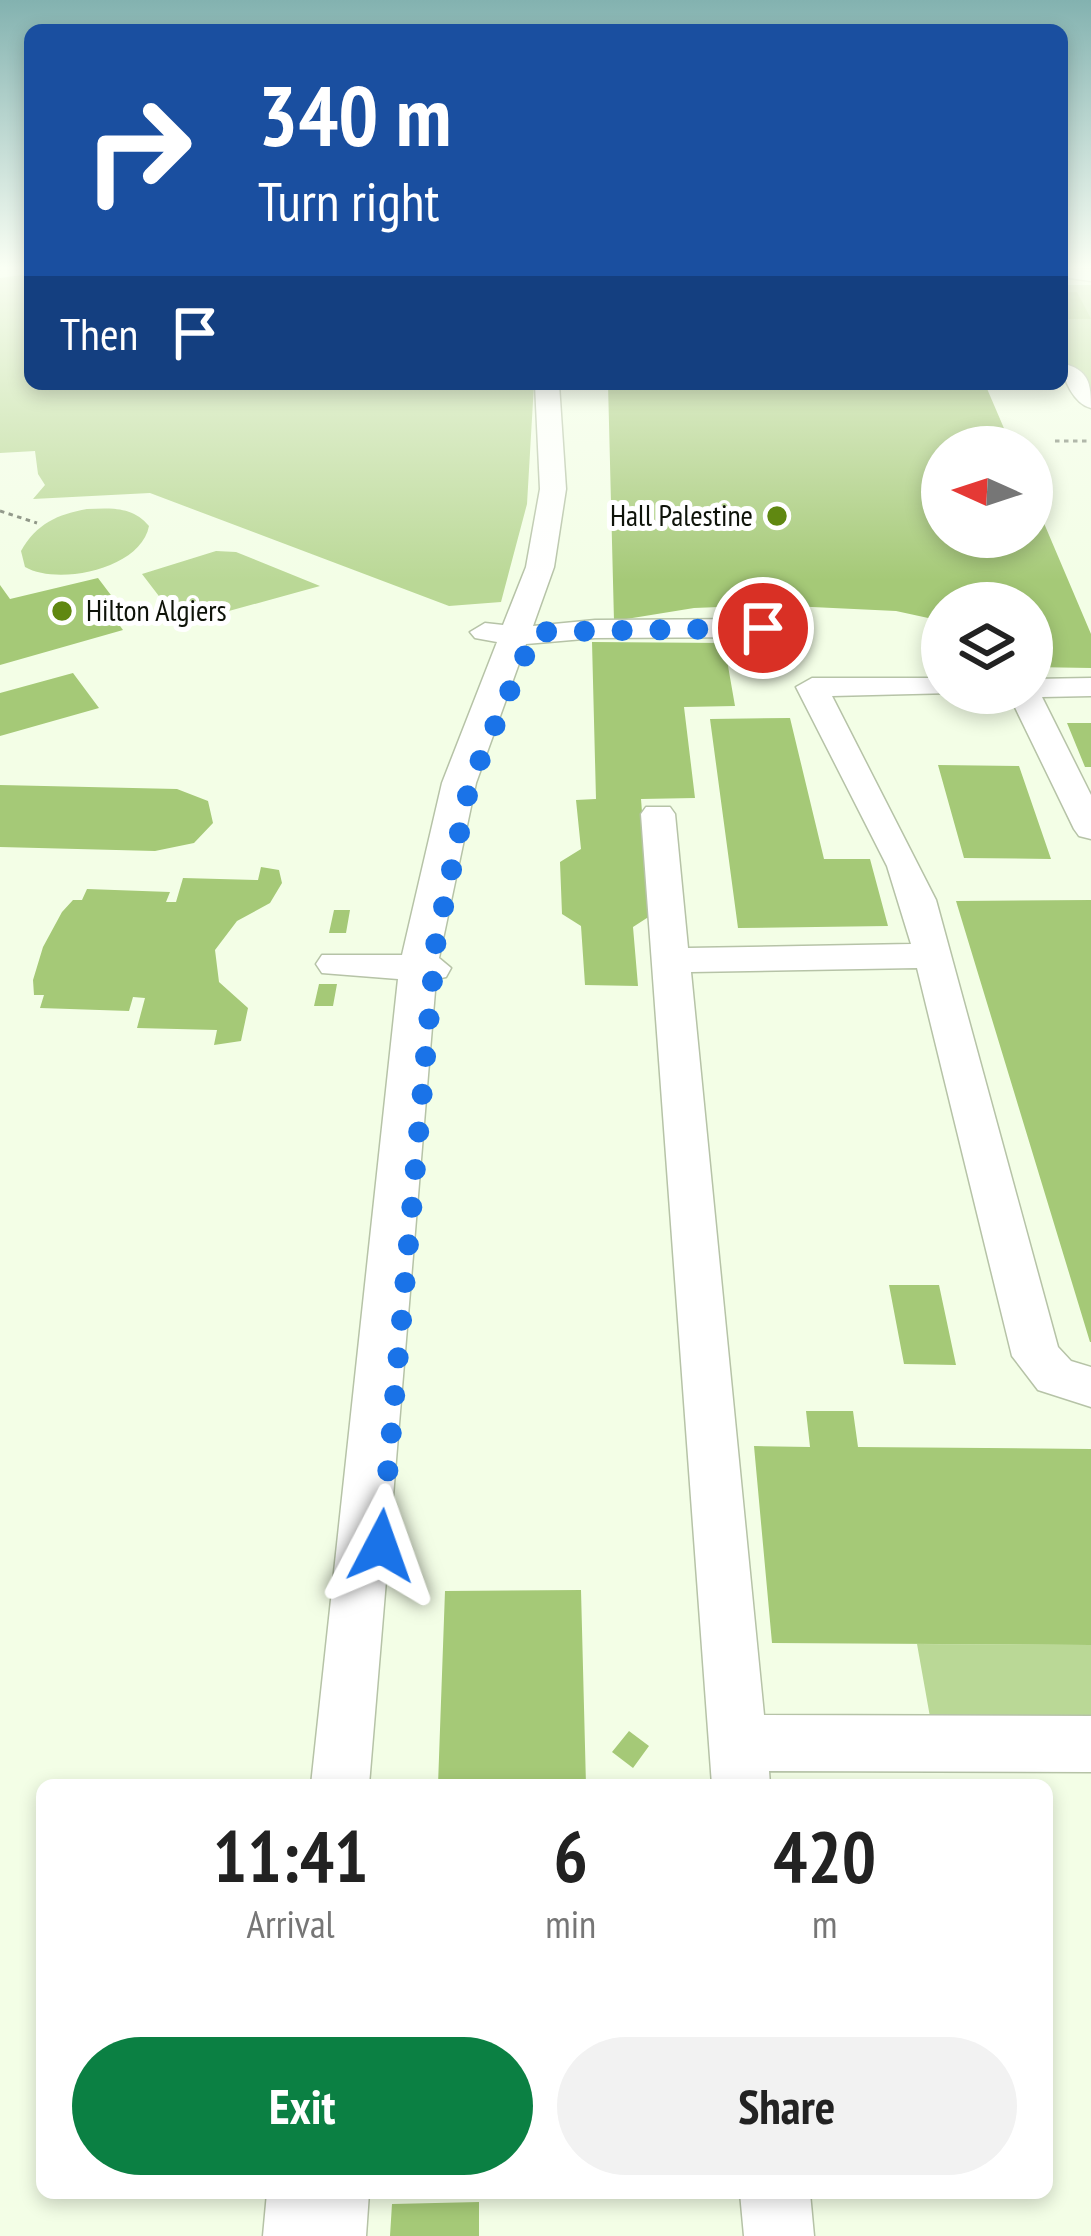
<!DOCTYPE html>
<html lang="en">
<head>
<meta charset="utf-8">
<style>
  body { margin:0; font-family:"PT Sans Narrow",sans-serif; background:#f2f2f2; color:#222; height:100vh; display:flex; flex-direction:column; font-size:45px; white-space:nowrap }
  * { box-sizing:border-box; margin:0 }
  p { font-size:39px; color:#767676 }
  .icon { flex:none; width:66px; height:66px; fill:none; stroke:currentColor; stroke-width:2; stroke-linecap:round; stroke-linejoin:round }
  .map { position:relative; flex:1; overflow:hidden }
  .side { position:absolute; left:36px; top:1779px; width:1017px; height:420px; display:flex; flex-direction:column; background:#fff; border-radius:18px; box-shadow:0 6px 18px #0003 }
  .side>* { flex:none }
  .hud { position:absolute; left:24px; top:24px; width:1044px; height:366px; border-radius:18px; box-shadow:0 6px 18px #0003; background:#1a4fa0; color:#fff; overflow:hidden }
  .needle { width:78px; rotate:273deg }
  .controls { position:absolute; left:921px; top:426px; display:grid; gap:24px }
  .controls a { display:grid; place-items:center; width:132px; height:132px; border-radius:50%; background:#fff; box-shadow:0 6px 18px #0003; font-size:60px }
  .pin { position:absolute; display:grid; place-items:center; width:102px; height:102px; color:#fff; margin:-51px; border:6px solid #fff; border-radius:50%; box-shadow:0 3px 12px #0007 }
  .me { position:absolute; width:132px; margin:-66px; rotate:4deg; stroke-linejoin:round; filter:drop-shadow(0 0 9px #0008) }
  .turn { display:flex; align-items:center; gap:42px; height:252px; padding:0 36px; font-size:54px }
  .turn .icon { width:156px; height:156px; stroke-width:2.5 }
  .turn b { display:block; font-size:84px; line-height:102px }
  .then { display:flex; align-items:center; height:114px; padding:0 36px; background:#0003; gap:24px; font-size:45px }
  .eta { display:flex; justify-content:space-evenly; align-items:center; height:204px; text-align:center }
  .eta b { font-size:72px; font-weight:700; line-height:84px }
  .button { display:flex; gap:24px; margin-top:auto; padding:24px 36px }
  .button a { flex:1; height:138px; border-radius:72px; background:#0b8043; color:#fff; font-size:48px; font-weight:700; line-height:138px; text-align:center }
  .button a+a { background:#f2f2f2; color:#222 }
  .map>svg:first-child { display:block }
  .green { fill:#bad896 }
  .building { fill:#a5c977 }
  .lines { fill:none; stroke-linecap:round; stroke-linejoin:round }
  .minor-casing { stroke:#b6c3a7; stroke-width:3 }
  .path { stroke:#777f6f; stroke-width:3; stroke-dasharray:4.5 4.5; stroke-linecap:butt }
  .minor { fill:#fff; fill-rule:evenodd }
  .route { stroke:#1a73e8; stroke-width:21; stroke-dasharray:0 37.8 }
  .poi-dot { fill:#608811; stroke:#fff; stroke-width:4.5 }
  .labels { text-anchor:middle; stroke-width:10; stroke-linejoin:round; paint-order:stroke }
  .far-poi-label { font-size:30px; fill:#0e1309; stroke:#fff; text-anchor:end }
</style>
</head>
<body>
<div class="map">
<svg width="1091" height="2236" viewBox="0 0 1091 2236">
  <rect width="100%" height="100%" fill="#f3fee6"/>
  <!-- green -->
  <path class="green" d="M30,274V384H534L527,504L501,602L449,606L150,493L33,499L45,485L38,474L35,451L0,453V278Z
    M1062,285H1091V390L1075,369L1062,366Z
    M87,509C110,508 133,506 149,526C141,569 58,586 25,567L21,551C36,524 58,514 87,509Z
    M216,551L236,552L320,586L189,622L178,621L142,574Z
    M917,1644L1091,1645V1719L930,1717Z"/>
  <!-- building -->
  <path class="building" d="M1062,292H1077L1091,319H1062Z
    M608,384H985L1012,447H942V537H1032V495L1091,634V668L1032,667V603H942V621L896,611L770,605L694,608L614,621Z
    M98,578L132,623L120,626L123,630L0,665V585L10,599Z
    M592,642L724,643L735,706L684,707L695,798L641,799L650,916L633,927L638,986L585,985L581,926L562,914L560,862L581,849L576,800L596,799Z
    M73,673L99,708L0,736V693Z
    M790,718L824,859H870L888,926L738,928L710,719Z
    M1067,723H1091V767H1085Z
    M938,765L1019,766L1051,859L964,858Z
    M0,785L177,789L208,801L213,823L194,843L155,851L0,847Z
    M261,867L279,870L282,883L270,903L237,921L215,950L219,982L248,1008L241,1041L214,1045L217,1030L137,1028L145,998L133,997L129,1011L40,1008L44,995H34L33,980L43,947L62,912L73,900H82L87,889L170,892L166,902H176L183,878L258,880Z
    M1091,900V1342H1090L956,901Z
    M334,910H350L346,933H329Z
    M319,984H337L333,1006H314Z
    M889,1285H939L956,1365L904,1364Z
    M806,1411H853L858,1447L1091,1449V1645L772,1643L754,1446L810,1447Z
    M581,1590L586,1785H438L445,1591Z
    M629,1731L649,1746L633,1768L612,1752Z
    M479,2202V2236H390L392,2204Z"/>
  <g class="lines">
    <!-- minor casing -->
    <g class="minor-casing">
      <path id="minor" d="M1062,268L1091,269V281L1062,277Z
        M1062,363C1089,370 1091,383 1091,408C1074,404 1062,378 1062,363Z
        M535,384H559L566,489L554,567L533,626L595,620L763,619L778,628L763,637L595,638L526,644L476,783L439,958L451,968L446,977L436,979L369,1785H311L398,979L322,973L316,964L322,955H402L442,783L497,642L475,638L470,632L485,623L503,625L526,567L540,489Z
        M812,678H942V693H953L832,696L936,900L1058,1347L1071,1361L1091,1367V1407L1038,1390L1012,1356L917,968L691,972L764,1715L1091,1716V1772L769,1771L770,1785H712L641,814L646,807H670L675,814L688,948L911,944L887,866L796,687Z
        M1091,678V696L1042,697L1091,795V839L1079,836L1074,829L1008,693H1032V679Z
        M267,2193H369L366,2236H263Z
        M740,2193H810L814,2236H744Z"/>
    </g>
    <!-- path -->
    <path class="path" d="M1055,441H1091
      M0,511L37,523"/>
    <!-- minor -->
    <use href="#minor" class="minor"/>
  </g>
  <!-- sky -->
  <linearGradient id="sky" x2="0" y2="1"><stop stop-color="#83b2b0"/><stop offset="0.46" stop-color="#fafff4"/><stop offset="1" stop-color="#fafff4" stop-opacity="0"/></linearGradient>
  <rect width="1091" height="581" fill="url(#sky)"/>
  <g class="lines">
    <!-- route -->
    <path class="route" d="M381,1546L436,942L470,784L535,632L763,628"/>
  </g>
  <!-- markers -->
  <g class="poi-dot">
    <circle cx="777" cy="516" r="12"/>
    <circle cx="62" cy="611" r="12"/>
  </g>
  <g class="labels">
    <!-- far-poi labels -->
    <g class="far-poi-label">
      <text x="753" y="526">Hall Palestine</text>
      <text x="86" y="621" text-anchor="start">Hilton Algiers</text>
    </g>
  </g>
</svg>
<div class="controls">
<a><svg class="needle" viewBox="-14 -14 28 28"><path d="M0-13l5 13h-10z" fill="#e53935"/><path d="M0 13l5-13h-10z" fill="#767676"/></svg></a>
<a><svg class="icon" aria-label="layers" viewBox="0 0 24 24"><path d="M12 4l9 5-9 5-9-5zM3 14l9 5 9-5"/></svg></a>
</div>
<div class="pin" style="left:763px;top:628px;background:#d93025"><svg class="icon" aria-label="arrive" viewBox="0 0 24 24"><path d="M6 21V4h12l-3 4 3 4H6"/></svg></div>
<svg class="me" style="left:381px;top:1546px" viewBox="-20 -20 40 40"><path d="M0-17L14 15 0 8-14 15z" fill="#1a73e8" stroke="#fff" stroke-width="4"/></svg>
<div class="hud">
<div class="turn"><svg class="icon" aria-label="right" viewBox="0 0 24 24"><path d="M7 20v-9h11M14 6l5 5-5 5"/></svg><div><b>340 m</b>Turn right</div></div>
<div class="then">Then<svg class="icon" aria-label="arrive" viewBox="0 0 24 24"><path d="M6 21V4h12l-3 4 3 4H6"/></svg></div>
</div>
<section class="side">
<div class="eta">
<div><b>11:41</b><p>Arrival</p></div>
<div><b>6</b><p>min</p></div>
<div><b>420</b><p>m</p></div>
</div>
<div class="button"><a>Exit</a><a>Share</a></div>
</section>
</div>
</body>
</html>
